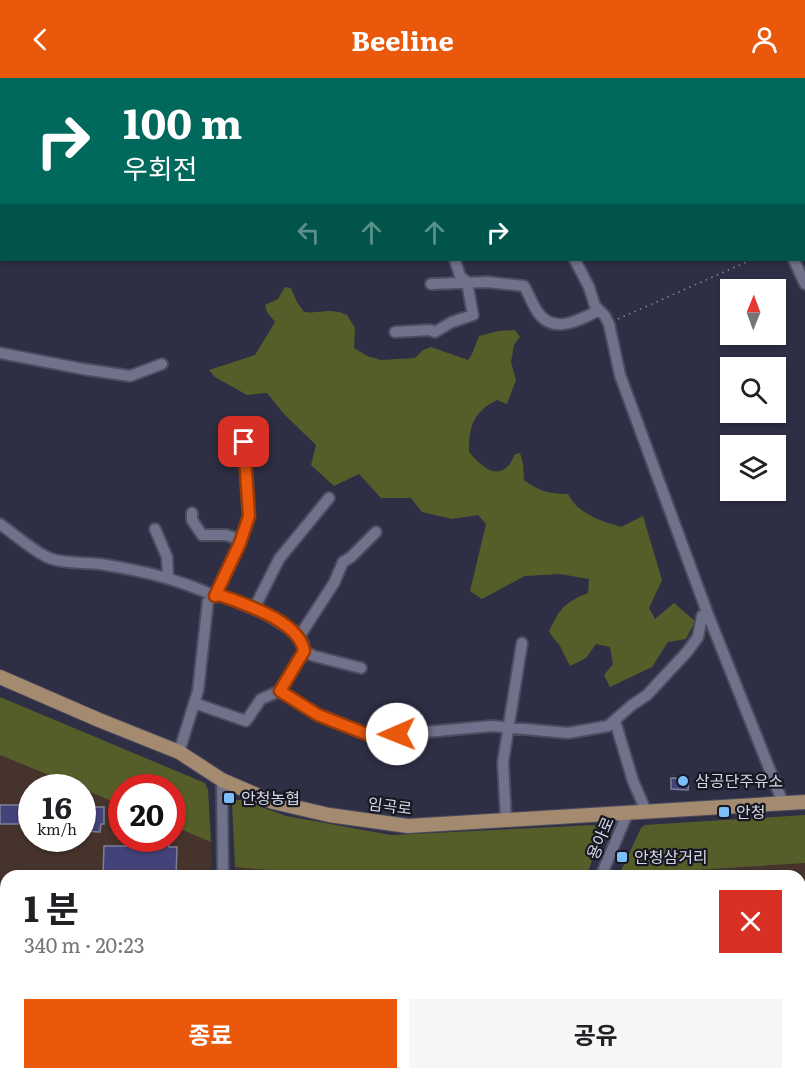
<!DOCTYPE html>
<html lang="ko">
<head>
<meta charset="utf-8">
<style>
  body { margin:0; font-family:Literata,"Noto Sans KR",serif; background:#f6f6f6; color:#202124; height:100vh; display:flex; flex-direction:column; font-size:22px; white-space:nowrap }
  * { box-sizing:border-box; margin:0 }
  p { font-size:20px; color:#757577 }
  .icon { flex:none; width:33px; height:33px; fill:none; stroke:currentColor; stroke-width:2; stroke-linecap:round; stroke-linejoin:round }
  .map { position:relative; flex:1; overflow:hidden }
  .details { position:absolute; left:0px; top:792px; width:806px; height:210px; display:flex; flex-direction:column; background:#fff; border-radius:18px 18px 0 0; box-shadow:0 2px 4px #0004 }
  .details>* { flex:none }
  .hud { position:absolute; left:0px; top:0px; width:806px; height:183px; box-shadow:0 2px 4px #0004; background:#00695c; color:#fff; overflow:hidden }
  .needle { width:39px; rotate:1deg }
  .buttons { position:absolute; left:720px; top:201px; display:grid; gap:12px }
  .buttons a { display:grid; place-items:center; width:66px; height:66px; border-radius:0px; background:#fff; box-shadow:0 2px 4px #0004; font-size:30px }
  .speed { position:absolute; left:18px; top:696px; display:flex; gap:12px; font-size:30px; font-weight:700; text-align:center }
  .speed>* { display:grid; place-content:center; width:78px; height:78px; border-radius:50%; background:#fff; box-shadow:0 2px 4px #0004; line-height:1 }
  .speed small { font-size:15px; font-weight:400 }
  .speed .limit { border:9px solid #d22; background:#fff; color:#111 }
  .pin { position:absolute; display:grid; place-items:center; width:51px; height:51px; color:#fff; margin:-26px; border-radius:12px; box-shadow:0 3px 9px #0006 }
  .me { position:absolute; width:66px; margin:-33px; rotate:269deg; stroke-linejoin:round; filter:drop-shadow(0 0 4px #0008) }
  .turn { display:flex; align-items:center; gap:21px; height:126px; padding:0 24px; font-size:27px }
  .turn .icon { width:78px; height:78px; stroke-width:2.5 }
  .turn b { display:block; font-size:42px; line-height:51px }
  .lanes { display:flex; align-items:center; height:57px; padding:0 24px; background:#0003; justify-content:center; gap:30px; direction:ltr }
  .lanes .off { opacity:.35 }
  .round { display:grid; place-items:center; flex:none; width:63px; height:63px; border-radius:0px; background:#f6f6f6 }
  .overview { display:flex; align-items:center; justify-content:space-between; height:102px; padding:0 24px }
  h1 { font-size:36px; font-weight:700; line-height:45px }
  .button { display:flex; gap:12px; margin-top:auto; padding:12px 24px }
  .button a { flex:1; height:69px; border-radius:0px; background:#ea580c; color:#fff; font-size:24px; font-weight:700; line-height:69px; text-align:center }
  .button a+a { background:#f6f6f6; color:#202124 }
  header { display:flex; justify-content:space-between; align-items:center; height:78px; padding:0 24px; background:#ea580c; color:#fff; font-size:27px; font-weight:700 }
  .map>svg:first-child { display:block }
  .industrial { fill:#46342c }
  .green { fill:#555e28 }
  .building { fill:#444379; stroke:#7d7f9a; stroke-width:1.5 }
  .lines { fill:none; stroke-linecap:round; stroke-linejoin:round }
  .minor-casing { stroke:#4c4c5f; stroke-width:14 }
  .major-casing { stroke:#4c4c5f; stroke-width:16 }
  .path { stroke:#868799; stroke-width:1.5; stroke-dasharray:1.5 4.5; stroke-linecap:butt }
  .minor { stroke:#70718b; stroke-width:10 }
  .major { stroke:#a48b6f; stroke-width:14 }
  .route-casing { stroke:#983908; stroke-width:15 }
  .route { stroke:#ea580c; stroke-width:10 }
  .poi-dot { fill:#7dbef9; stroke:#181822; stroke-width:2 }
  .labels { text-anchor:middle; stroke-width:4.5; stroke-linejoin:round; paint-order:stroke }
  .poi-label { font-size:16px; fill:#d6d7e6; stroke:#181822; text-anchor:start }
  .street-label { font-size:16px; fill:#d6d7e6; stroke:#181822 }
</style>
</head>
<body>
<header><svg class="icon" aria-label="back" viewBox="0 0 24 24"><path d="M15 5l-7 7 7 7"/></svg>Beeline<svg class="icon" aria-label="person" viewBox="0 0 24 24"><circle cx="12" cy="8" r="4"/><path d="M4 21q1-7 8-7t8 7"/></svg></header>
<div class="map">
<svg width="805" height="1002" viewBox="0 0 805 1002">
  <rect width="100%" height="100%" fill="#2e2f45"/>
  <!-- industrial -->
  <path class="industrial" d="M0,677L78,709L32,710V760H82L83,711L121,727L122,760H172L173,748L211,764V798H6V953H0Z
    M805,785V960H800V798H619Z
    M235,789L248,790L334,798H235Z
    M0,972H6V996H208V1002H0Z
    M800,981H805V1002H599L600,996H800Z
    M237,996H567V1002H237Z"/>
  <!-- green -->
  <path class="green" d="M285,209L291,210L297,224L304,234C323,236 328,229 347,237L355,250L354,270L367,278L381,282L415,280L423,272L431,269L468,282L472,276L479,258L498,253L515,252L520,259L514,267L511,284L516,302L507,326L497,322C473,334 469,348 469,374C478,384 493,402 507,389C511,386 513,380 515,376L520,375L523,386L524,402C538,413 550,416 568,416C578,436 601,443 621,449L643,438L662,502L649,530L655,541L674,525L695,543L686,561L668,564L652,589L610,609L604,597L613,586L610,569L596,566L586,580L570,588L560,568L549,554C559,531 565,524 588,515L589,501L560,496L525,498L482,521L470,513L486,446L478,437L452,441L422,434L411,420H381L359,396L334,408L311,387L316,367L284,336L267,315L247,317L215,299L209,292L255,277L275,244L267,234L265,227L278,221Z
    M0,619L205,705L208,712L211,764L173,748L172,710H122L121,727L83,711L82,710L78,709L0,677Z
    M235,722H242L286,738L391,757L594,747L600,755L587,798H334L235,789L232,726Z
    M805,737V785L619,797L641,750L645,747Z"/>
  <!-- building -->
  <path class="building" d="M671,700L689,701L688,712L671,711Z
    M0,727H20L19,746H0Z
    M82,729H104V746H101L100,754L82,753Z
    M140,764H169V769H177L176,798H103L104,768H140Z"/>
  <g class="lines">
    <!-- minor casing -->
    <g class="minor-casing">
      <path id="minor" d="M318,0L319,2
        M713,0L714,2
        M575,182L589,209L595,228L605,238L609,246L620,297L707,534L783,725
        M794,182L805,206
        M431,206L487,204L524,208C529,216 532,226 537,233C552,257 579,243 599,232
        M395,254L430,252L435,254L452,244L473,237L467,204L460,198L455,182
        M0,275L83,291L130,298L162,286
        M192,435V442L202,457H226L241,462
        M0,446C16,457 31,472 49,480C65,486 83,484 100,486C143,493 175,500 215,518L240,465L249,438L244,364
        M155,451L167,479L168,499
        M254,531L279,481L329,420
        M299,559L334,505L343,484L351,479L376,454
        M280,613L304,573
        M194,625L246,643L261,621L280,613L318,637L369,657L381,658L492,648L568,655L608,648L632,627L647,617L687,574L698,559L702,538L707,534
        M615,643L633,703L646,733
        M179,674L198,613L208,523L211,519L220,517L262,534L294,553L303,565L304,573L314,578L361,590
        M222,702L223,798
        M506,742L503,684L522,565
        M601,798L628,734
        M0,964H6
        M800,974H805
        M223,1002V996
        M583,1002V996"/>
    </g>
    <!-- major casing -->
    <g class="major-casing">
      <path id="major" d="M0,599L99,642L179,674L222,702L273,724L329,737L408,748L805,724"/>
    </g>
    <!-- path -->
    <path class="path" d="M804,158H805
      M618,241L751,182"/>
    <!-- minor -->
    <use href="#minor" class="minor"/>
    <!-- major -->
    <use href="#major" class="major"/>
  </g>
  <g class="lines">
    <!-- route casing -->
    <g class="route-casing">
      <path id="route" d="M244,364L249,438L240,465L215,518L220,517C246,527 299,543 304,573L280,613L318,637L369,657L397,656"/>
    </g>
    <!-- route -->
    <use href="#route" class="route"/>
  </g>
  <!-- markers -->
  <g class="poi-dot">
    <circle cx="683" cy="703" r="6"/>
    <rect x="223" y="714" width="12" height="12" rx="3"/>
    <rect x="718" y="728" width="12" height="12" rx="3"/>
    <rect x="616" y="773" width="12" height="12" rx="3"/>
  </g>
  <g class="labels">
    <!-- poi labels -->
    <g class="poi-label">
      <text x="695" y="709">삼공단주유소</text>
      <text x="241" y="726">안청농협</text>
      <text x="736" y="740">안청</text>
      <text x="634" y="785">안청삼거리</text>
    </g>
    <!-- street labels -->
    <g class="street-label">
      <text transform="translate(390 728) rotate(7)" y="6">임곡로</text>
      <text transform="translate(600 760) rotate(-67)" y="6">용아로</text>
    </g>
  </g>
</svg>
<div class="buttons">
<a><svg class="needle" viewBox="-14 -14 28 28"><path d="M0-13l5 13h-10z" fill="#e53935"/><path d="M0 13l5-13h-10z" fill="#757577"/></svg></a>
<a><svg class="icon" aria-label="search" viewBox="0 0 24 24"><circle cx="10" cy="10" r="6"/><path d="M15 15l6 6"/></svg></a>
<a><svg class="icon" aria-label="layers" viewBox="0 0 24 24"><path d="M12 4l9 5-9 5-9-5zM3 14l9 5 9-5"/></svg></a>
</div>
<div class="speed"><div>16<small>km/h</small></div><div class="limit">20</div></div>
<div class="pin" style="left:244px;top:364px;background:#d93025"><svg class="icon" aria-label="arrive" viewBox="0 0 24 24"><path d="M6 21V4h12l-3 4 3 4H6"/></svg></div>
<svg class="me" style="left:397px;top:656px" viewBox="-20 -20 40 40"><circle r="19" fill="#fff"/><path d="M0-13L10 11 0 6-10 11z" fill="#ea580c"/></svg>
<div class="hud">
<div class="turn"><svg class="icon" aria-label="right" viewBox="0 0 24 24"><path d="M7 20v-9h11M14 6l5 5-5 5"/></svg><div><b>100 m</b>우회전</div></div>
<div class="lanes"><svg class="icon off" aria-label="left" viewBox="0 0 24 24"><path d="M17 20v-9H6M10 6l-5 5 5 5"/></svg><svg class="icon off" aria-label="ahead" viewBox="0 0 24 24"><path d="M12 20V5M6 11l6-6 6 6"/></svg><svg class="icon off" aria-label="ahead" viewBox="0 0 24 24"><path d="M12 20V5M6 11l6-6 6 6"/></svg><svg class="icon" aria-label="right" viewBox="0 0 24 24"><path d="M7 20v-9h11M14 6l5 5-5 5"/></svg></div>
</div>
<section class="details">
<div class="overview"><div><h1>1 분</h1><p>340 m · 20:23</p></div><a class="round" style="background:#d93025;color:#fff"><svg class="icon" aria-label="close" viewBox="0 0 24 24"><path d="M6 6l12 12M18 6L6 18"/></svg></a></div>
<div class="button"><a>종료</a><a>공유</a></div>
</section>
</div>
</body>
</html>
